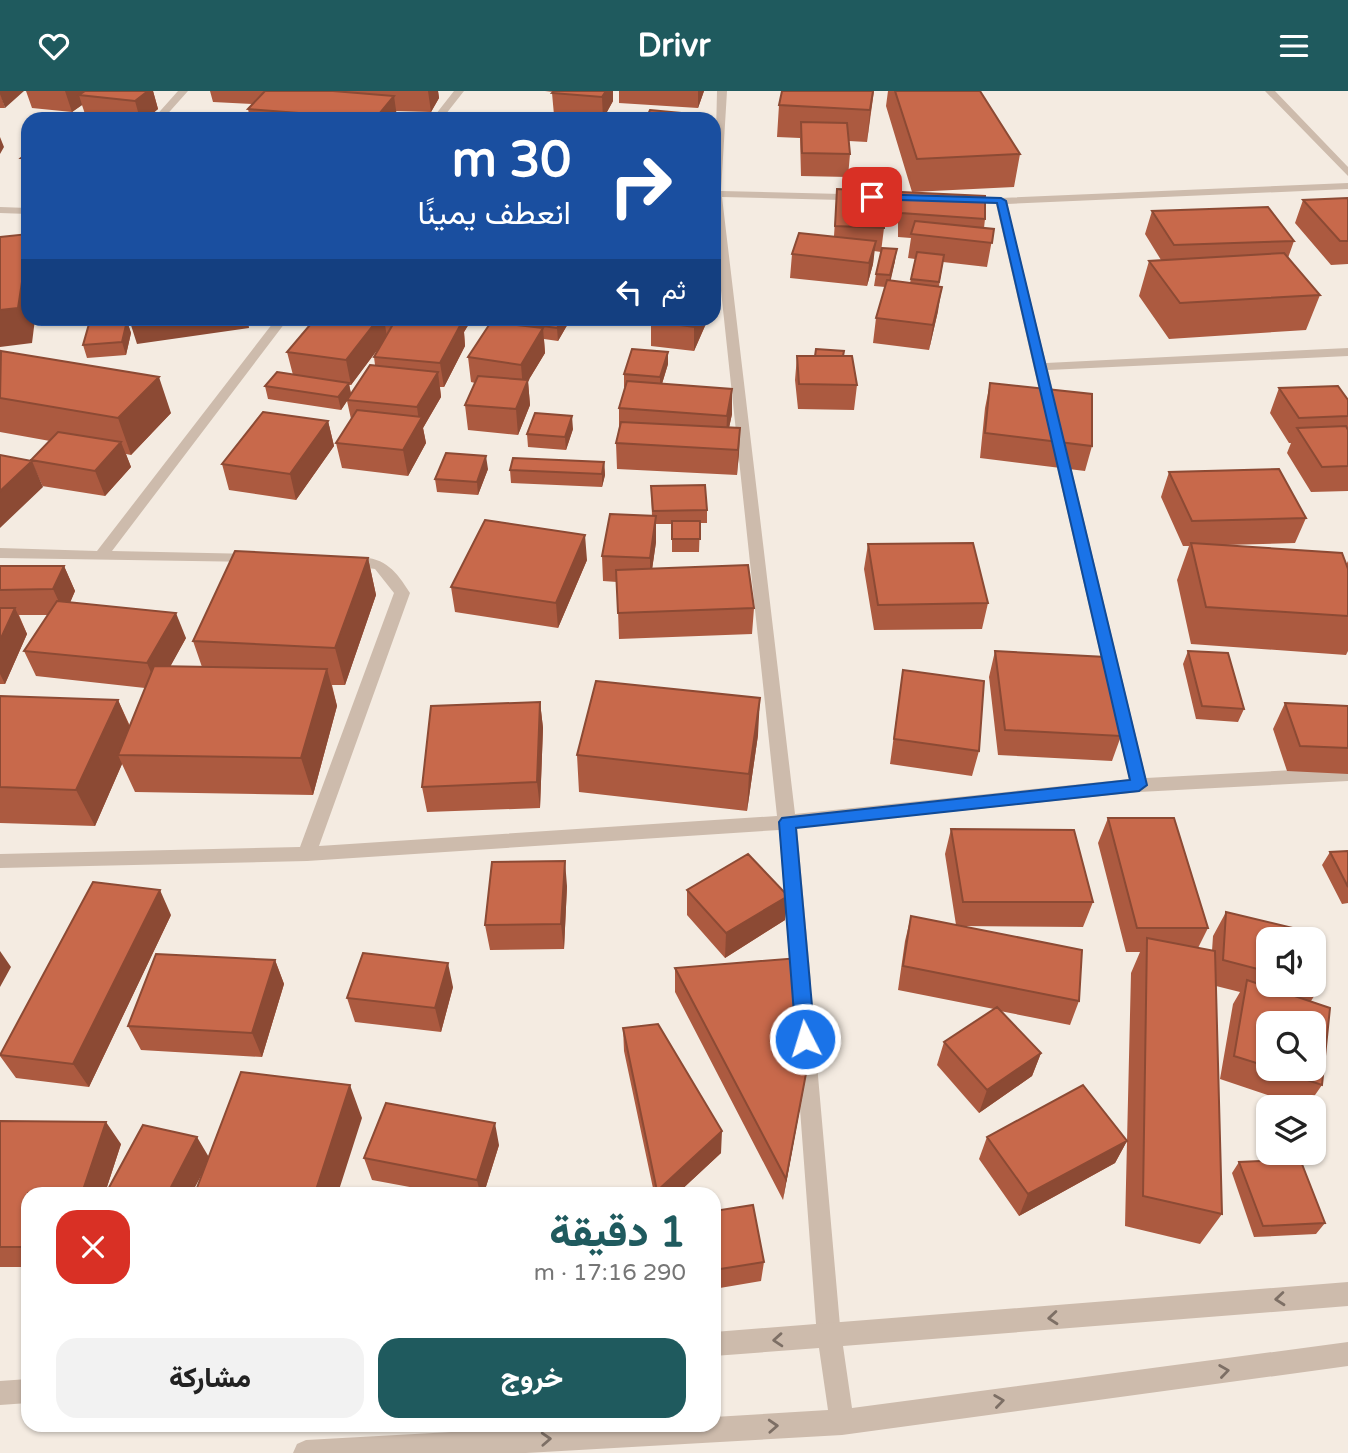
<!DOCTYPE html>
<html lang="ar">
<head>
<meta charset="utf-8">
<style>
  body { margin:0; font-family:"Varela Round",Vazirmatn,sans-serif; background:#f2f2f2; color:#222; direction:rtl; height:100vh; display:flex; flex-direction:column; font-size:26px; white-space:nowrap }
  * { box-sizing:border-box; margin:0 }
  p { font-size:23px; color:#767676 }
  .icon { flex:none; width:38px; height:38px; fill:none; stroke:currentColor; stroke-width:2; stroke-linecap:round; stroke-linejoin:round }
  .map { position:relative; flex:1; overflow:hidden; direction:ltr }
  .drawer { position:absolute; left:21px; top:1096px; width:700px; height:245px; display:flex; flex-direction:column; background:#fff; border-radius:21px; box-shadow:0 2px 5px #0004; direction:rtl }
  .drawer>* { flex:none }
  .banner { position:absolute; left:21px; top:21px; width:700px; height:214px; border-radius:21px; box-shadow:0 2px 5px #0004; direction:rtl; background:#1a4fa0; color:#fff; overflow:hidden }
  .buttons { position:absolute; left:1256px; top:836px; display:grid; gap:14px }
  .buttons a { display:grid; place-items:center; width:70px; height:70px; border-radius:14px; background:#fff; box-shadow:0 2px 5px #0004; font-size:35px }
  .pin { position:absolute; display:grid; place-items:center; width:60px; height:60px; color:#fff; margin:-30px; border-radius:14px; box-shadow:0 4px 10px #0006 }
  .me { position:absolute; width:77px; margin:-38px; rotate:355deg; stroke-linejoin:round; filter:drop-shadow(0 0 5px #0008) }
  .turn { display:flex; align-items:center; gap:24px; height:147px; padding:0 35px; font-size:32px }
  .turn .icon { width:91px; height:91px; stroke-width:2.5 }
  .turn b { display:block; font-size:49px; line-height:60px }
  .then { display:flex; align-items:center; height:66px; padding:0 35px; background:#0003; gap:14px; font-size:26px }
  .round { display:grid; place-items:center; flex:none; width:74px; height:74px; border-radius:21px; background:#f2f2f2 }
  .summary { display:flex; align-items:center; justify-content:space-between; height:119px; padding:0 35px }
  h1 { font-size:42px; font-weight:800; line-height:52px; color:#1f5a5e }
  .action { display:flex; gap:14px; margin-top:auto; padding:14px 35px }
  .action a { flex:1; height:80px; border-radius:21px; background:#1f5a5e; color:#fff; font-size:28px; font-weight:800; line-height:80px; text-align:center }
  .action a+a { background:#f2f2f2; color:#222 }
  header { display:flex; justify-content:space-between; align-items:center; height:91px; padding:0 35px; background:#1f5a5e; color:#fff; font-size:32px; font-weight:800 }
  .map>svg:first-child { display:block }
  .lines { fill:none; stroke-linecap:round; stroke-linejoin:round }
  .minor { fill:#cdbbac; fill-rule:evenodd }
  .tertiary { fill:#cdbbac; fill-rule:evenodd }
  .wall { fill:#ac5a40; fill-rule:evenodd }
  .shaded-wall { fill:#8c4a34 }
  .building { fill:#c8694b; stroke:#8c4a34; stroke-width:2 }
  .oneway { stroke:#7d6f65 }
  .route { fill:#1a73e8; stroke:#114b97; stroke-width:2 }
</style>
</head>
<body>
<header><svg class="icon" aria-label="menu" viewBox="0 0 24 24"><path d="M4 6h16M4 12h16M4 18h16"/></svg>Drivr<svg class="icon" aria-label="heart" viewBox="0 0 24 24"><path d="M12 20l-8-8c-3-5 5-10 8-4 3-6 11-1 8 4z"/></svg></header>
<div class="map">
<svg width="1348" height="1362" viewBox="0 0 1348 1362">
  <rect width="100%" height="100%" fill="#f4ebe1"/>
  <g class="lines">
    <!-- minor -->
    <path class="minor" d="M178,0H188L163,28H153Z
      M454,0H464L442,28H432Z
      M717,0H727L721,100L922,105L927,108L922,111L722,106L795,723L1129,688L1052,355L1059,351L1066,355L1146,687L1348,676V690L1139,701L797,737L811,891L808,897L801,899L794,897L791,891L779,739L307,770L0,777V763L300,756L394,502L375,478L341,473L338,470C344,464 350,465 359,466C386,467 396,480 410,502L319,755L777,725L714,134Z
      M1265,0H1275L1348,76V85Z
      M1348,92V98L1007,113L1046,272L1348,257V265L1048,279L1058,321L1051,325L1044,321L996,113L961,112L956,109L961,106L1001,107Z
      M0,116L28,117V123L0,122Z
      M276,228H288L112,460L255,463L262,468L260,471L0,467V457L97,460Z
      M805,942L812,945L815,951L841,1246L838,1255L829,1258L820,1255L817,1246L795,951L798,945Z"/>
    <!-- tertiary -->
    <path class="tertiary" d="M1348,1191V1215L843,1255L852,1317L1348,1251V1275L842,1344L526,1362H293L297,1353L306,1349L579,1334H714V1326L828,1319L819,1257L714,1265V1241Z
      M28,1288V1312L0,1314V1290Z"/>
  </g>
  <!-- wall -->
  <path class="wall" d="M0,0L5,17H0Z
    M26,0H153L158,18L146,28H104L86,26L82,14L72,21L32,17Z
    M210,0H438L439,7L431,21L396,20L397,26L396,28H250L248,18L252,13L213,11Z
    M545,0H613V10L603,28L554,24L552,2L553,1Z
    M619,0H704L698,17L619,12Z
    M782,0H874L867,51L849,50L850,63L848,86L801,85L800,47L777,46L779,14Z
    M888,0H980L1020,63L1014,96L912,101L886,15Z
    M28,62V79H25L21,67Z
    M837,98L884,137L881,161L874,160L873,173L867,195L790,187L792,163L834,145Z
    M901,101L985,128L984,137L994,138L987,176L943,171L939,195L938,220L929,259L873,252L876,227L885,196L874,195L876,183L895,170L890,190L910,192L915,168L908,167L911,147L898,146V124Z
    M1348,107V173L1331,174L1295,132L1303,109Z
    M1152,120L1294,150L1288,167L1320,204L1306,239L1169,248L1139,205L1149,170L1161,169L1145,143Z
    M315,228H472L464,241L465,255L444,296H440L441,306L423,337L426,352L408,385L342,377L336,352L351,328L347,310L341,319L268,308L265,295L293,284L287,261ZM377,259L374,266L375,274L351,302L349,294H351Z
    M506,228H568L569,231L558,250L544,248L545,262L528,290L530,314L518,344L468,339L465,314L475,292L471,291L468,266L504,232Z
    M708,228L694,260L651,255V230Z
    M127,230L131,242L126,264L87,267L83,254Z
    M0,261L171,322L131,364L126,363L131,376L105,405L42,395L43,396L31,370L50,350L0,341Z
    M797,265H843L857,294L854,319L798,318L795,289Z
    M668,273L662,293L732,323L729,337L739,362L737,384L617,378L616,352L619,337V317L625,296H624V283Z
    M990,292L1092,355L1085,380L980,367L985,317Z
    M1279,297L1348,309V400L1311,401L1287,362L1291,352H1289L1270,322Z
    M328,330L334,355L296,409L229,399L222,373Z
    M573,338L566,359L528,356L527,343Z
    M604,371L605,384L602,396L511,392L510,379Z
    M488,378L478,404L437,401L435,388Z
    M1169,381L1306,427L1295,452L1225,454L1346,474L1348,470V560L1346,564L1191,553L1177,489L1189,455H1183L1161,406Z
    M651,395L707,419V432H700L699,461H672V433H656V451L652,478L754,517L752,543L619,548L617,491L603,490L602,465L652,425Z
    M868,453L988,512L982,538L874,539L864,478Z
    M368,467L376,504L345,594H332L337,615L313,704L135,701L122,673L95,735L0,732V605L118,609L130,635L145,597L36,585L24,560L48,524H19L27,543L5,593H0V475H64L75,500L70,511L186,547L170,575L202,576L193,550Z
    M587,469L558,537L455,521L451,496Z
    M995,560L1121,645L1112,670L998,664L989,586Z
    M1188,560L1244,618L1238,631L1196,628L1183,573Z
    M903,579L979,660L972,685L890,673Z
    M540,611L543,637L540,717L427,721L422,696Z
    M1285,612L1348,615V683L1287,680L1273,638Z
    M758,644L747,720L579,701L577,664Z
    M1108,727H1174L1208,837L1198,857L1212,860L1213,845L1226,821L1322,844L1321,894L1311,910L1330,917L1322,994L1306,1017L1220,988L1233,913L1240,901L1216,895L1222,1123L1200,1153L1125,1135L1131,882L1140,861H1126L1098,752ZM1269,849H1314V894H1269ZM1269,933H1314V978H1269Z
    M951,738L1093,811L1083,836L961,835L1079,910L1070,934L1000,920L1041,962L1032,985L979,1022L937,974L944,951L994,918L898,899L905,850L911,825L956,834L945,763Z
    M1348,760V812L1342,813L1322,774L1330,761Z
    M567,795L564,858L490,859L485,834Z
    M687,799L785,829L725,867L687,824Z
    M171,824L89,996L16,987L0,965V963Z
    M275,869L284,893L262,966L141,959L128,935Z
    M675,877L808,972L783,1109L675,901Z
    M453,896L441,941L355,931L347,907Z
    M623,937L721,1062L678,1102H654L624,960Z
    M0,1030L121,1053L105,1102H28V1176H0Z
    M987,1046L1127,1050L1115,1072L1019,1125L979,1068Z
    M499,1054L484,1102H442L372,1089L364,1067Z
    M1239,1071L1325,1132L1316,1143L1254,1146L1232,1082Z
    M714,1120L764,1171L761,1190L714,1198Z"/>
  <!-- shaded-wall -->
  <path class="shaded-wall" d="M0,0H24L5,17L0,3Z
    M65,0H100L79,4L82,14L72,21Z
    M148,0H153L158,18L146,28H140L135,10Z
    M428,0H438L439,7L431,21Z
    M606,0H613V10L603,28L602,6Z
    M698,0H704L698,17Z
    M873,0L867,51L870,19Z
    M394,5L397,26L396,28H375Z
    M0,46L4,56L0,63Z
    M876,150L873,173L867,195L869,172Z
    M28,152V228H35L32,252L0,256V219Z
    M897,158L895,170L889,197L890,184Z
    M942,196L938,220L929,259L933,234Z
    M129,228H248L249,237L137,253Z
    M378,228H384L387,246L351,294L346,269Z
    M457,228H472L464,241L465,255L444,296L440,272L459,237Z
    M563,228H568L569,231L558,250L557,237Z
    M698,228H708L694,260V236Z
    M127,230L131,242L126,264L122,251Z
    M543,237L545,262L528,290L530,314L518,344L516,318L523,298L521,274Z
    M668,261V273L660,299V286Z
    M438,281L441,306L423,337L426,352L408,385L403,359L419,331L417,316Z
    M159,286L171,322L131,364L118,327Z
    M349,292L351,304L341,319L338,306Z
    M732,298V323L726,350L727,325Z
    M572,325L573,338L566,359L565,346Z
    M328,330L334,355L296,409L290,383Z
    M740,337L739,362L737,384L738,359Z
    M121,351L131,376L105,405L95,380Z
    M486,365L488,378L478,404L477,391Z
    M32,370L43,396L0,437V400Z
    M604,371L605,384L602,396V383Z
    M656,425V451L650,493V467Z
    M585,444L587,469L558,537L556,512Z
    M368,467L376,504L345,594L335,557Z
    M64,475L75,500L65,524L53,498Z
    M15,517L27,543L5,593L0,583V549Z
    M176,522L186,547L158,598L147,572Z
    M327,578L337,615L313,704L301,667Z
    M760,607L758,644L747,720L749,683Z
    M118,609L134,646L118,664L122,673L95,735L76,699Z
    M540,611L543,637L540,717L537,691Z
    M565,770L567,795L564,858L561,833Z
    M160,799L171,824L89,996L73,973Z
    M788,805L785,829L725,867L726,842Z
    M0,860L11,876L0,896Z
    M275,869L284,893L262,966L252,942Z
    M448,872L453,896L441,941L435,917Z
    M1041,962L1032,985L979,1022L987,999Z
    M808,972L804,995L783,1109L786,1088Z
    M350,994L362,1027L338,1102H315Z
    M106,1031L121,1053L105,1102H82Z
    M495,1032L499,1054L484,1102H480L477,1089Z
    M722,1040L721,1062L678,1102H657V1100Z
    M197,1046L210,1068L192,1102H168Z
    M1127,1050L1115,1072L1019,1125L1028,1103Z"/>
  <!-- building -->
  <path class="building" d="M85,0H148L135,10L79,4Z
    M265,0H333L394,5L375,28L248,18Z
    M554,0H606L602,6L552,2Z
    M782,0H873L870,19L779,14Z
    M895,0H980L1020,63L917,68Z
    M650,19L693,23L690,28H646Z
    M801,31L847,32L850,63L802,62Z
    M28,62V68L21,67Z
    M837,98L884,100V137L835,135Z
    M901,101L985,105V128L901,122Z
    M1348,107V150H1340L1303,109Z
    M1268,116L1294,150L1174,154L1152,120Z
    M915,130L994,138L992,152L911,143Z
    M799,142L876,150L869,172L792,163Z
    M28,143V152L18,217L0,219V146Z
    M882,157L897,158L890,184L876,183Z
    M917,161L944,164L939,191L911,188Z
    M1284,162L1320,204L1180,212L1149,170Z
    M887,189L942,196L933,234L876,227Z
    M315,228H378L346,269L287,261Z
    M396,228H425L462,231L440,272L374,266Z
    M506,228H563L557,237L504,230Z
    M652,228H698L694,236L651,230Z
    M127,230L122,251L83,254L89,233Z
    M491,231L543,237L521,274L468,266Z
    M632,258L668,261L660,286L624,283Z
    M816,258L844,260L843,265H815Z
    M1,260L159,286L118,327L0,307Z
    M797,265H852L857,294L799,293Z
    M370,274L438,281L417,316L347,309Z
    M277,281L349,292L338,306L265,295Z
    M478,285L528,289L516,318L465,314Z
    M627,290L732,298L727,325L619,317Z
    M990,292L1092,303V355L985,342Z
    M1338,295L1348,309V325L1299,327L1279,297Z
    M357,319L422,326L403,359L336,352Z
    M263,321L328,330L290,383L222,373Z
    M535,322L572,325L565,346L527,343Z
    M621,331L740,337L738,359L616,352Z
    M1346,335L1348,339V375L1322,376L1297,337Z
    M58,341L121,351L95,380L31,369Z
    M446,362L486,365L477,391L435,388Z
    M0,364L32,370L0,400Z
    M513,367L604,371L602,383L510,379Z
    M1279,378L1306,427L1192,430L1169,381Z
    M705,394L707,419L653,420L651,395Z
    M610,423L656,425L650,467L602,465Z
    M485,429L585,444L556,512L451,496Z
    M672,430H700V448H672Z
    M973,452L988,512L878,514L868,453Z
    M1191,452L1342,462L1348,478V525L1206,516Z
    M235,460L368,467L335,557L193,550Z
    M748,474L754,517L618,522L616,479Z
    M0,475H64L53,498L0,499Z
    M57,510L176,522L147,572L24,560Z
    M0,517H15L0,549Z
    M995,560L1106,566L1121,645L1005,639Z
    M1188,560L1228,562L1244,618L1202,615Z
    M154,575L327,578L301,667L118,664Z
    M903,579L984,590L979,660L894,648Z
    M596,590L760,607L749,683L577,664Z
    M0,605L118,609L76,699L0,696Z
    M540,611L537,691L422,696L431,615Z
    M1285,612L1348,615V657L1300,655Z
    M1108,727H1174L1208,837H1137Z
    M951,738L1074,739L1093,811H963Z
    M1348,760V796L1330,761Z
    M748,763L788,805L726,842L687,799Z
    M565,770L561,833L485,834L492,771Z
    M93,791L160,799L73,973L0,964Z
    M1226,821L1322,844L1321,894L1314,893V849H1269V881L1223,869Z
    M911,825L1082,859L1079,910L903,875Z
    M1147,847L1215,860L1222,1123L1143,1105Z
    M363,862L448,872L435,917L347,907Z
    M156,863L275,869L252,942L128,935Z
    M799,867L808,972L786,1088L675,877Z
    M1247,889L1330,917L1322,994L1274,978H1314V933H1269V976L1234,965Z
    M997,916L1041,962L987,999L944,951Z
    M658,933L722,1040L657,1100L623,937Z
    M241,981L350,994L315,1102H195Z
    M1083,994L1127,1050L1028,1103L987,1046Z
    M386,1012L495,1032L477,1089L364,1067Z
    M0,1030L106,1031L82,1102H28V1156H0Z
    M143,1034L197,1046L168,1102H106Z
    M1300,1068L1325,1132L1263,1135L1239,1071Z
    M753,1114L764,1171L714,1179V1120Z"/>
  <!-- one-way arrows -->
  <defs><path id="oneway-chevron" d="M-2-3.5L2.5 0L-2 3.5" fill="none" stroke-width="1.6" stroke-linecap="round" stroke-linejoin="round" transform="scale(1.75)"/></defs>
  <g class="oneway">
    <use href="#oneway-chevron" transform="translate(1280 1208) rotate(175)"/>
    <use href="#oneway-chevron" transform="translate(1053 1227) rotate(175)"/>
    <use href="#oneway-chevron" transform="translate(778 1249) rotate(176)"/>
    <use href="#oneway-chevron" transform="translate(1224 1280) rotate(-8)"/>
    <use href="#oneway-chevron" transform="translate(999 1310) rotate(-8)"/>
    <use href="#oneway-chevron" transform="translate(773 1335) rotate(-3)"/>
    <use href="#oneway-chevron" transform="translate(546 1348) rotate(-3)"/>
  </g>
  <!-- route -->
  <path class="route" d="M872,103L1001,107L1006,110L1147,694L1139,700L796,737L815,948L812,954L805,956L799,954L796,948L779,731L782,727L1130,689L997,112L868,108V104Z"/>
</svg>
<div class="buttons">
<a><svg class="icon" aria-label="sound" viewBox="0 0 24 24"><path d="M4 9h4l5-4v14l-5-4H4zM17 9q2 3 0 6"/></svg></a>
<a><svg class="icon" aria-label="search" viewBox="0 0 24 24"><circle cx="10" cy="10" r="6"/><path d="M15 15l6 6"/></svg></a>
<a><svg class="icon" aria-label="layers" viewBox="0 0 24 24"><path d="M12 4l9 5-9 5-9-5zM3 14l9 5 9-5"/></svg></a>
</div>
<div class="pin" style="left:872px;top:106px;background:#d93025"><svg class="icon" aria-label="arrive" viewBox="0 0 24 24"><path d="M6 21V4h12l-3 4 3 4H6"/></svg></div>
<svg class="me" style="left:805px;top:948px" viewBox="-20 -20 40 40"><circle r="17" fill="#1a73e8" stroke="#fff" stroke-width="3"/><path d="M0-11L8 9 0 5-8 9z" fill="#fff"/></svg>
<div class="banner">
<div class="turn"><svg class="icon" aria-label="right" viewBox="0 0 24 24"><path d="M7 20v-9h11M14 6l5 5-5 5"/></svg><div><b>30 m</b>انعطف يمينًا</div></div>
<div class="then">ثم<svg class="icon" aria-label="left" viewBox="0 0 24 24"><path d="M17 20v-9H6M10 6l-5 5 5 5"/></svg></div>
</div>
<section class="drawer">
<div class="summary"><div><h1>1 دقيقة</h1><p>290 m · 17:16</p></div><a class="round" style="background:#d93025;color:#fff"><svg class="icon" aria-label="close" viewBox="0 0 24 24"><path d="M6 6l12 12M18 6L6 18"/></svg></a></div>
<div class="action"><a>خروج</a><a>مشاركة</a></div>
</section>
</div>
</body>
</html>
